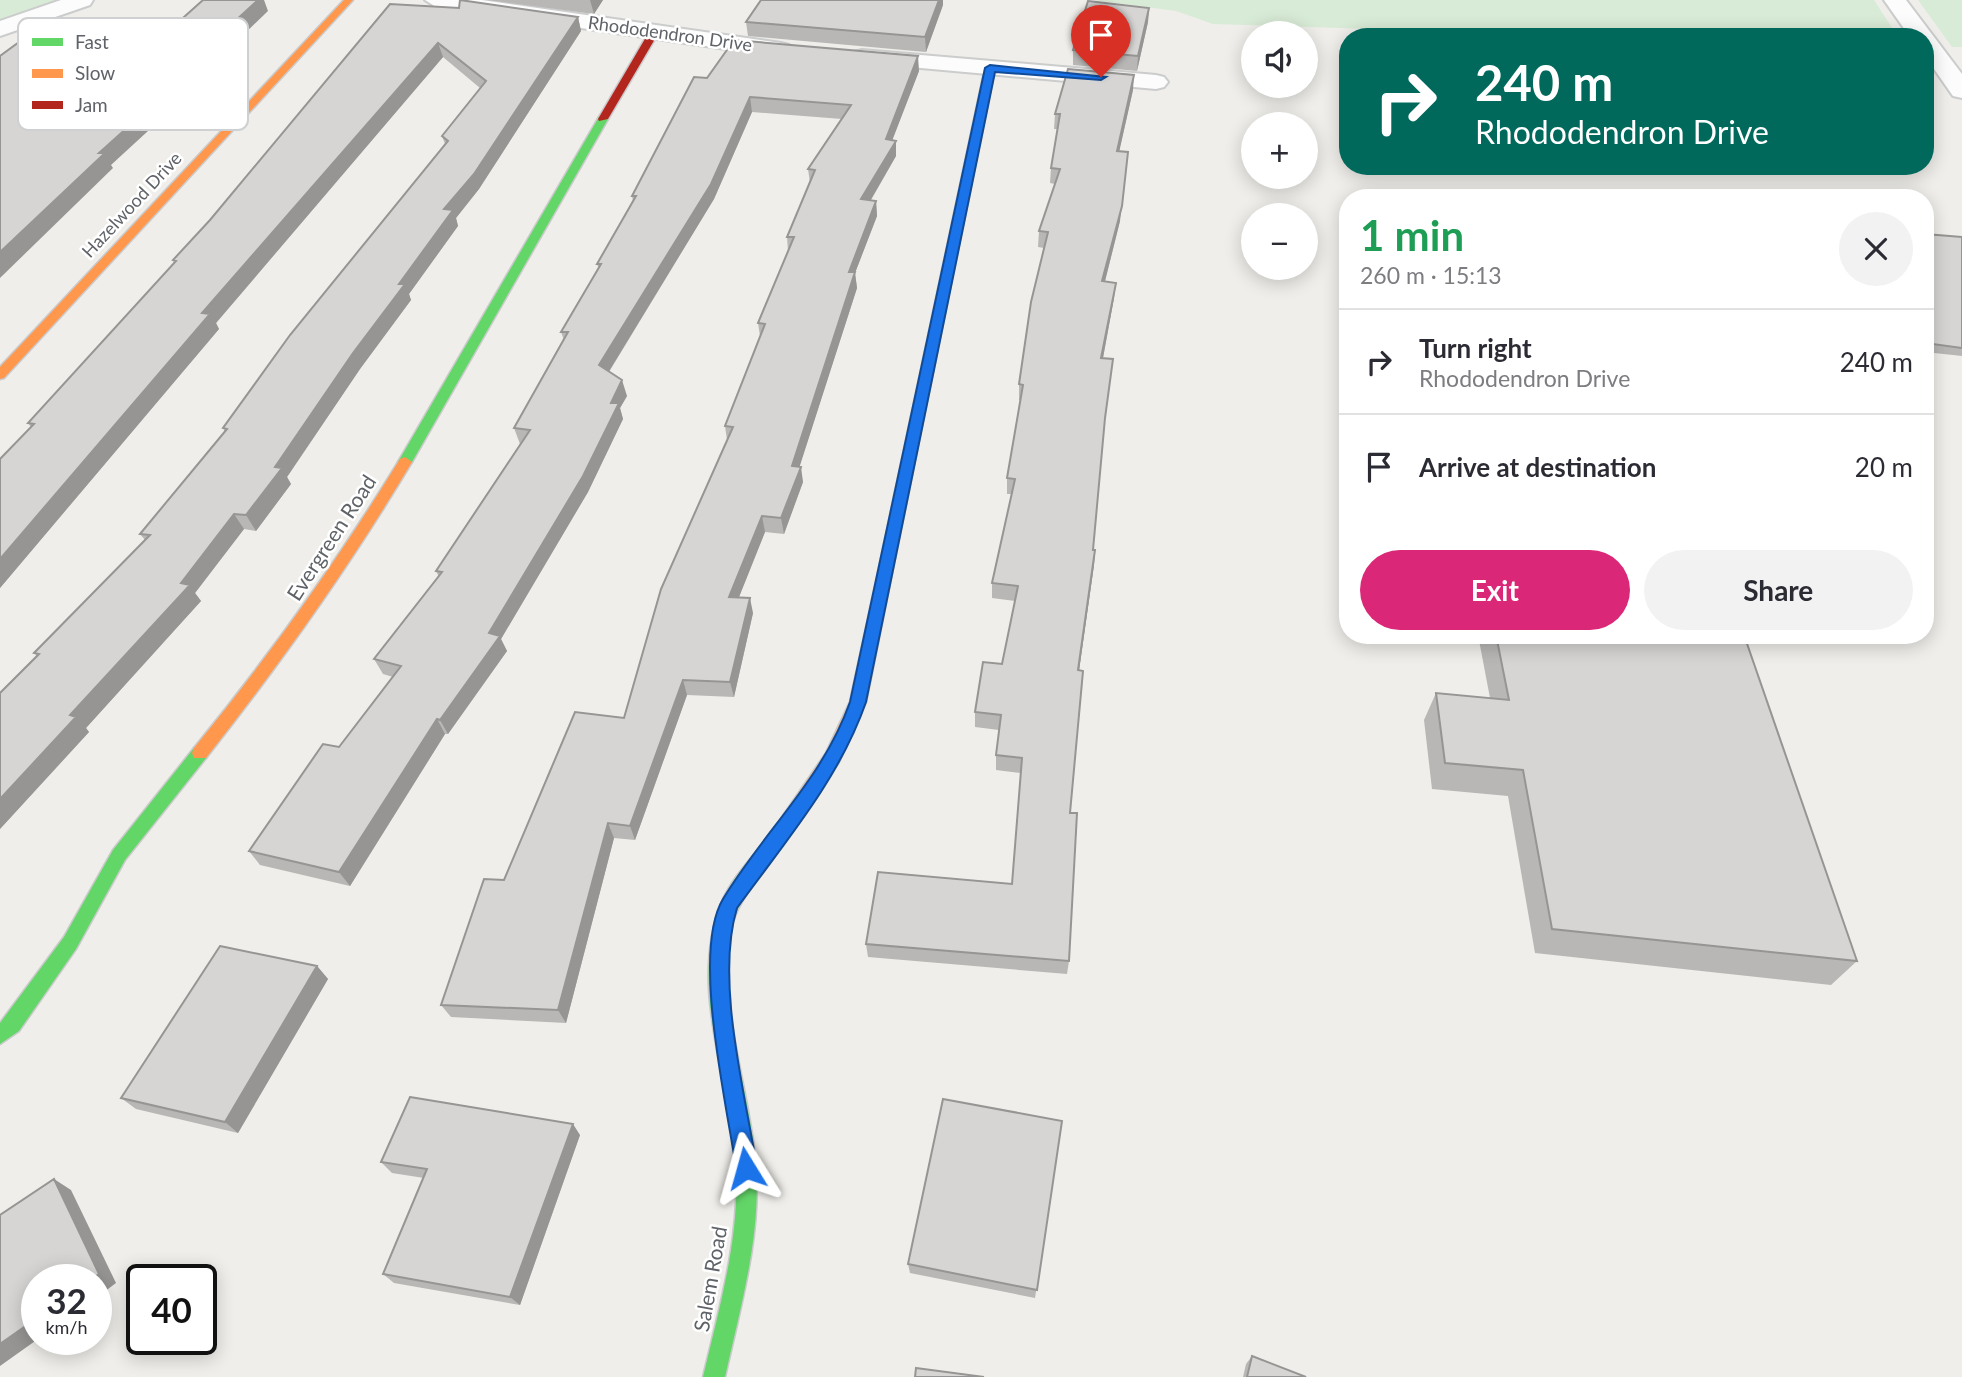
<!DOCTYPE html>
<html lang="en">
<head>
<meta charset="utf-8">
<style>
  body { margin:0; font-family:Lato,sans-serif; background:#f2f2f3; color:#2b2b33; height:100vh; display:flex; flex-direction:column; font-size:26px; white-space:nowrap }
  * { box-sizing:border-box; margin:0 }
  p { font-size:23px; color:#7c7c81 }
  .icon { flex:none; width:38px; height:38px; fill:none; stroke:currentColor; stroke-width:2; stroke-linecap:round; stroke-linejoin:round }
  .map { position:relative; flex:1; overflow:hidden }
  .panel { position:absolute; left:1339px; top:189px; width:595px; height:455px; display:flex; flex-direction:column; background:#fff; border-radius:28px; box-shadow:0 4px 18px #0003 }
  .panel>* { flex:none }
  .guide { position:absolute; left:1339px; top:28px; width:595px; height:147px; border-radius:28px; box-shadow:0 4px 18px #0003; background:#00695c; color:#fff; overflow:hidden }
  .controls { position:absolute; left:1241px; top:21px; display:grid; gap:14px }
  .controls a { display:grid; place-items:center; width:77px; height:77px; border-radius:50%; background:#fff; box-shadow:0 4px 18px #0003; font-size:35px }
  .speed { position:absolute; left:21px; top:1264px; display:flex; gap:14px; font-size:35px; font-weight:700; text-align:center }
  .speed>* { display:grid; place-content:center; width:91px; height:91px; border-radius:50%; background:#fff; box-shadow:0 4px 18px #0003; line-height:1 }
  .speed small { font-size:18px; font-weight:400 }
  .speed .limit { border:4px solid #111; border-radius:10px; background:#fff; color:#111 }
  .pin { position:absolute; display:grid; place-items:center; width:60px; height:60px; color:#fff; margin:-72px -30px; border-radius:50% 50% 50% 0; rotate:-45deg; box-shadow:0 0 7px #0007 }
  .pin .icon { rotate:45deg }
  .me { position:absolute; width:77px; margin:-38px; rotate:352deg; stroke-linejoin:round; filter:drop-shadow(0 0 5px #0008) }
  .turn { display:flex; align-items:center; gap:24px; height:147px; padding:0 21px; font-size:32px }
  .turn .icon { width:91px; height:91px; stroke-width:2.5 }
  .turn b { display:block; font-size:49px; line-height:60px }
  .round { display:grid; place-items:center; flex:none; width:74px; height:74px; border-radius:37px; background:#f2f2f3 }
  .head { display:flex; align-items:center; justify-content:space-between; height:119px; padding:0 21px }
  h1 { font-size:42px; font-weight:700; line-height:52px; color:#1e9e55 }
  .button { display:flex; gap:14px; margin-top:auto; padding:14px 21px }
  .button a { flex:1; height:80px; border-radius:42px; background:#db2777; color:#fff; font-size:28px; font-weight:700; line-height:80px; text-align:center }
  .button a+a { background:#f2f2f3; color:#2b2b33 }
  ul { padding:0; list-style:none }
  li { display:flex; align-items:center; gap:21px; height:105px; padding:0 21px; border-top:2px solid #e1e1e2 }
  li div { flex:1 }
  li b { display:block; font-size:26px }
  li em { font-style:normal }
  .map>svg:first-child { display:block }
  .green { fill:#d8ebd6 }
  .lines { fill:none; stroke-linecap:round; stroke-linejoin:round }
  .street-casing { stroke:#cbcccc; stroke-width:4 }
  .fast-casing { stroke:#cacacb; stroke-width:3 }
  .slow-casing { stroke:#cacacb; stroke-width:3 }
  .jam-casing { stroke:#cacacb; stroke-width:3 }
  .street { fill:#fdfcfc; fill-rule:evenodd }
  .fast { fill:#63d668; fill-rule:evenodd }
  .slow { fill:#ff974d; fill-rule:evenodd }
  .jam { fill:#b3261e; fill-rule:evenodd }
  .wall { fill:#b8b7b5 }
  .shaded-wall { fill:#969594 }
  .building { fill:#d6d5d3; stroke:#969594; stroke-width:2 }
  .route { fill:#1a73e8; stroke:#114b97; stroke-width:2 }
  .labels { text-anchor:middle; stroke-width:5; stroke-linejoin:round; paint-order:stroke }
  .far-street-label { font-size:18px; fill:#5f6368; stroke:#fff }
  .street-label { font-size:21px; fill:#5f6368; stroke:#fff }
  .key { fill:#fff; stroke:#cfd0d2; stroke-width:2 }
  .key-label { font-size:19px; fill:#5f6368 }
</style>
</head>
<body>
<div class="map">
<svg width="1962" height="1377" viewBox="0 0 1962 1377">
  <rect width="100%" height="100%" fill="#efeeea"/>
  <!-- green -->
  <path class="green" d="M0,0H56L0,20Z
    M1093,0H1874L1898,37H1625L1213,24L1176,11Z
    M1918,0H1962V47H1952Z"/>
  <g class="lines">
    <!-- street casing -->
    <g class="street-casing">
      <path id="street" d="M61,0H93L90,5L0,36V21Z
        M425,0H482L781,43L789,45L793,50L789,55L781,57L436,7Z
        M1884,0H1906L1962,74V98L1953,96L1925,56V37H1910Z
        M862,50L1156,75L1164,77L1168,82L1164,87L1156,89L854,62L850,57L854,52Z"/>
    </g>
    <!-- fast casing -->
    <g class="fast-casing">
      <path id="fast" d="M990,65L995,68L895,558L888,563L881,558L985,68Z
        M599,117L608,119L412,462L405,467L400,465L398,462Z
        M200,746L206,748L208,753L206,758L125,860L76,949L19,1031L0,1044V1023L64,937L113,850L194,748Z
        M773,837L779,839L782,844C766,875 738,894 731,930C716,1004 751,1093 756,1167C761,1238 740,1308 725,1377H703C719,1309 740,1238 736,1167C731,1082 688,988 721,904C731,879 751,859 767,839Z"/>
    </g>
    <!-- slow casing -->
    <g class="slow-casing">
      <path id="slow" d="M344,0H353L4,378L0,379V367Z
        M405,457L412,462C350,566 281,663 206,758H194L192,753L194,748C269,656 338,560 400,459Z
        M888,553L895,558L866,702L839,762L779,849L773,851L767,849L764,844L767,839L826,753L850,702L881,558Z"/>
    </g>
    <!-- jam casing -->
    <g class="jam-casing">
      <path id="jam" d="M654,29L659,32L608,119L599,121L598,119L649,32Z"/>
    </g>
    <!-- street -->
    <use href="#street" class="street"/>
    <!-- fast -->
    <use href="#fast" class="fast"/>
    <!-- slow -->
    <use href="#slow" class="slow"/>
    <!-- jam -->
    <use href="#jam" class="jam"/>
  </g>
  <!-- wall -->
  <path class="wall" d="M487,0H603L594,14Z
    M761,0H943V5L926,52L748,36L746,22Z
    M390,4L578,17L581,31L479,189L456,218L458,226L409,294L411,300L360,369L287,477L291,484L256,531L244,529L195,593L201,601L86,728L89,732L0,829L37,656L34,653L145,540L140,534L225,432L223,428L445,144L442,136L480,88L443,57L216,323L219,329L0,588V459L31,427L28,423L174,263L173,260L210,220Z
    M1149,8L1148,22L1137,71L1073,65V50Z
    M919,71L892,140L896,156L871,200L876,201L877,216L855,273L857,288L799,467L803,482L784,534L765,532L739,597L753,613L734,697L687,695L635,840L614,838L566,1023L451,1017L441,1005L504,880L624,718L727,440L725,426L760,336L758,323L788,251L787,237L810,183L808,169L842,119L752,112L714,199L609,372L627,396L620,408L623,419L588,492L501,639L507,651L448,734H445L350,886L260,865L249,851L339,747L393,677L383,674L374,659L439,577L436,571L520,444L514,428L564,340L561,332L599,269L597,264L633,201L632,196L707,78Z
    M1133,90L1119,151L1120,221L1105,281L1114,298L1103,358L1113,359L1103,434L1093,550H1095L1094,565L1079,670L1070,813L1069,961L1067,974L868,957L866,944L1012,884L1021,773L996,770V755L999,730L975,727V712L1002,664L1015,601L992,598V583L1012,494H1007V478L1020,400H1019V384L1044,248L1038,247L1039,231L1055,184L1050,183L1051,168L1058,129H1054L1055,114Z
    M1925,234L1962,237V356L1925,352Z
    M1478,635H1744L1857,961L1831,985L1535,953L1508,796L1432,789L1424,720L1436,693L1490,698Z
    M317,966L328,979L238,1133L136,1109L121,1098Z
    M1062,1121L1035,1298L910,1273L908,1264Z
    M580,1135L520,1305L394,1283L383,1274L424,1178L392,1173L381,1162Z
    M1252,1356L1306,1377H1243L1246,1364Z"/>
  <!-- shaded-wall -->
  <path class="shaded-wall" d="M258,0H264L268,11L220,57L221,60L185,97L111,165L113,168L0,278V252L99,153L209,45Z
    M590,0H603L594,14Z
    M939,0H943V5L926,52L925,37Z
    M1149,8L1148,22L1137,71L1138,56Z
    M578,17L581,31L479,189L456,218L458,226L409,294L411,300L360,369L287,477L291,484L256,531L246,515L275,467L399,284L444,209Z
    M438,43L443,57L216,323L219,329L0,588V559L202,313Z
    M918,56L919,71L887,154L886,139Z
    M1134,75L1133,90L1116,166L1117,151Z
    M750,97L752,112L714,199L603,381L599,365Z
    M896,141V156L862,215L861,199Z
    M1128,152L1120,221L1101,297L1102,281Z
    M876,201L877,216L855,273L857,288L795,481L792,466L849,272Z
    M1116,283L1114,298L1100,374L1101,358Z
    M622,380L627,396L620,408L623,419L588,492L501,639L507,651L448,734L440,720L489,633Z
    M801,467L803,482L784,534L781,518Z
    M234,514L244,529L195,593L201,601L86,728L89,732L0,829V799L181,583Z
    M762,516L765,532L733,612L729,597Z
    M1095,550L1094,565L1077,685L1078,670Z
    M750,598L753,613L734,697L730,682Z
    M683,680L687,695L635,840L630,826Z
    M437,719L445,734L350,886L339,872Z
    M608,823L614,838L566,1023L558,1010Z
    M317,966L328,979L238,1133L225,1122Z
    M573,1124L580,1135L520,1305L510,1297Z
    M54,1179L71,1190L116,1283L96,1298V1279H92Z
    M37,1318V1339H38L0,1366V1344Z"/>
  <!-- building -->
  <path class="building" d="M203,0H258L209,45L214,46L178,82L99,153H105L0,252V56L30,34L155,43Z
    M460,0L578,17L474,174L444,209L453,210L399,284H405L353,353L275,467L282,468L246,515L234,514L181,583L190,585L70,715L76,717L0,799V693L39,654L34,653L150,535L140,534L227,429L223,428L290,335L448,141L442,136L486,81L438,43L202,313L210,314L0,559V459L34,424L28,423L176,261L173,260L210,220L390,4L459,8Z
    M761,0H939L925,37L746,22Z
    M1088,1L1149,8L1138,56L1073,50Z
    M734,40L918,56L886,139L896,141L861,199L876,201L849,272H855L792,466L801,467L781,518L762,516L729,597L750,598L730,682L683,680L630,826L608,823L558,1010L441,1005L484,879L504,880L575,712L624,718L661,589L733,427L725,426L765,324L758,323L794,237H787L815,170L808,169L851,105L750,97L711,184L599,365L622,380L611,403H619L583,476L489,633L500,636L440,720L437,719L339,872L249,851L323,744L339,747L401,666L374,659L442,572L436,571L530,430L514,428L568,332H561L601,264H597L636,196H632L694,77L707,78Z
    M1068,69L1134,75L1117,151L1128,152L1122,206L1102,281L1116,283L1101,358L1113,359L1105,418L1093,550H1095L1078,670L1083,671L1070,813H1077L1069,961L866,944L878,872L1012,884L1022,758L996,755L1001,715L975,712L983,662L1002,664L1018,586L992,583L1015,479L1007,478L1023,385L1019,384L1031,302L1048,232L1039,231L1060,169L1051,168L1060,114H1055Z
    M1925,234L1962,237V348L1925,343Z
    M1496,635H1744L1857,961L1552,929L1523,770L1445,763L1436,693L1509,700Z
    M220,946L317,966L225,1122L121,1098Z
    M410,1097L573,1124L510,1297L383,1274L427,1169L381,1162Z
    M943,1099L1062,1121L1037,1290L908,1264Z
    M54,1179L99,1274L92,1279H37V1318L0,1344V1215Z
    M1252,1356L1306,1377H1247Z
    M916,1368L984,1377H915Z"/>
  <!-- route -->
  <path class="route" d="M990,65L1106,77L1101,80L995,72L866,702C839,780 784,843 737,908C715,980 745,1093 757,1168L754,1175L746,1178L739,1175L736,1168C727,1105 691,952 723,899C764,831 823,779 850,702L985,68Z"/>
  <g class="labels">
    <!-- far-street labels -->
    <g class="far-street-label">
      <text transform="translate(670 34) rotate(8)" y="6">Rhododendron Drive</text>
      <text transform="translate(132 205) rotate(-47)" y="6">Hazelwood Drive</text>
    </g>
    <!-- street labels -->
    <g class="street-label">
      <text transform="translate(332 538) rotate(-57)" y="7">Evergreen Road</text>
      <text transform="translate(711 1279) rotate(-80)" y="7">Salem Road</text>
    </g>
  </g>
  <!-- legend -->
  <rect x="18" y="18" width="230" height="112" rx="10" class="key"/>
  <rect x="32" y="38" width="31" height="8" fill="#63d668"/>
  <rect x="32" y="69" width="31" height="9" fill="#ff974d"/>
  <rect x="32" y="101" width="31" height="8" fill="#b3261e"/>
  <g class="key-label">
    <text x="75" y="49">Fast</text>
    <text x="75" y="80">Slow</text>
    <text x="75" y="112">Jam</text>
  </g>
</svg>
<div class="controls">
<a><svg class="icon" aria-label="sound" viewBox="0 0 24 24"><path d="M4 9h4l5-4v14l-5-4H4zM17 9q2 3 0 6"/></svg></a>
<a>+</a>
<a>−</a>
</div>
<div class="speed"><div>32<small>km/h</small></div><div class="limit">40</div></div>
<div class="pin" style="left:1101px;top:77px;background:#d93025"><svg class="icon" aria-label="arrive" viewBox="0 0 24 24"><path d="M6 21V4h12l-3 4 3 4H6"/></svg></div>
<svg class="me" style="left:746px;top:1168px" viewBox="-20 -20 40 40"><path d="M0-17L14 15 0 8-14 15z" fill="#1a73e8" stroke="#fff" stroke-width="4"/></svg>
<div class="guide">
<div class="turn"><svg class="icon" aria-label="right" viewBox="0 0 24 24"><path d="M7 20v-9h11M14 6l5 5-5 5"/></svg><div><b>240 m</b>Rhododendron Drive</div></div>
</div>
<section class="panel">
<div class="head"><div><h1>1 min</h1><p>260 m · 15:13</p></div><a class="round"><svg class="icon" aria-label="close" viewBox="0 0 24 24"><path d="M6 6l12 12M18 6L6 18"/></svg></a></div>
<ul>
<li><svg class="icon" aria-label="right" viewBox="0 0 24 24"><path d="M7 20v-9h11M14 6l5 5-5 5"/></svg><div><b>Turn right</b><p>Rhododendron Drive</p></div><em>240 m</em></li>
<li><svg class="icon" aria-label="arrive" viewBox="0 0 24 24"><path d="M6 21V4h12l-3 4 3 4H6"/></svg><div><b>Arrive at destination</b></div><em>20 m</em></li>
</ul>
<div class="button"><a>Exit</a><a>Share</a></div>
</section>
</div>
</body>
</html>
